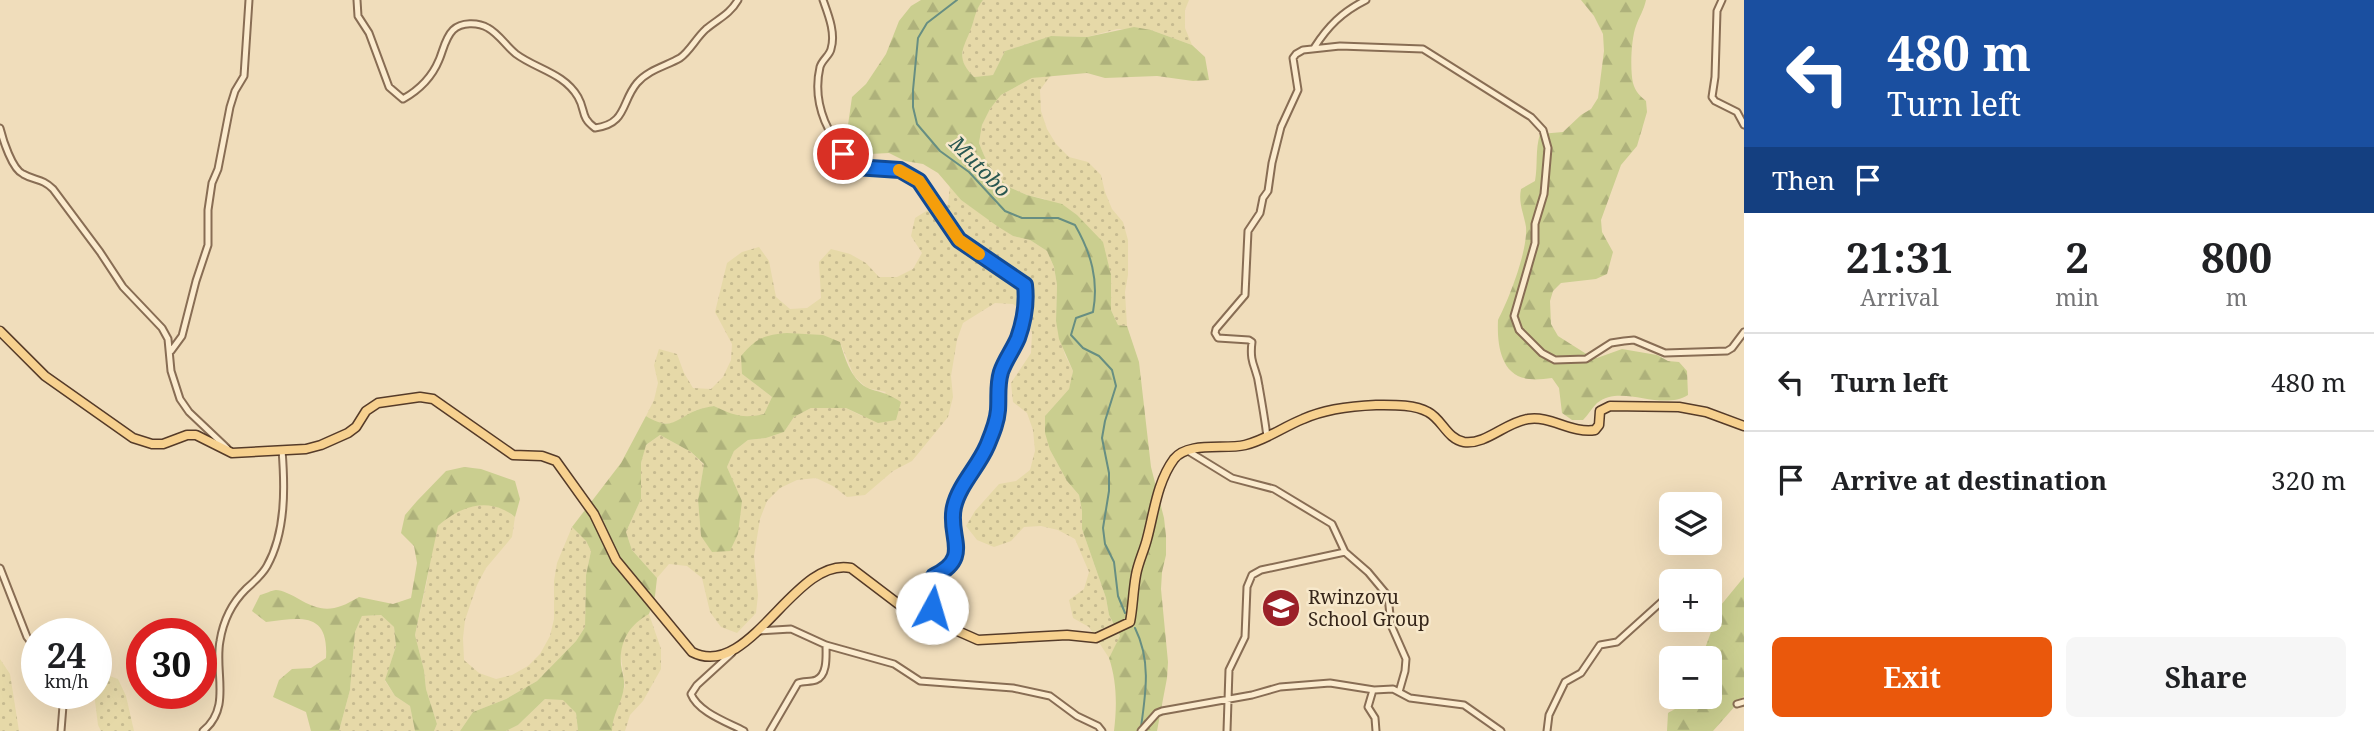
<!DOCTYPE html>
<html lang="en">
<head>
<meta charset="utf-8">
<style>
  body { margin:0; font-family:"Noto Serif",serif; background:#f6f6f6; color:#202124; height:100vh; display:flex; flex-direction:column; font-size:26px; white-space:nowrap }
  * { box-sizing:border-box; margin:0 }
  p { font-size:23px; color:#757577 }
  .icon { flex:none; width:38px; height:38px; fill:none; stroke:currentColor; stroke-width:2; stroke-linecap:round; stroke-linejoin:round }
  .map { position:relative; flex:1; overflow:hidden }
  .details { display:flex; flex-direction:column; background:#fff; width:630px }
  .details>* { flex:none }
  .top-card { background:#1a4fa0; color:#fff; overflow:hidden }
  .fabs { position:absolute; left:1659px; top:492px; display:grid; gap:14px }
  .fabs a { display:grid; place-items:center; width:63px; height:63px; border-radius:10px; background:#fff; box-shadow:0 7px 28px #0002; font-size:35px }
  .speed { position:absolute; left:21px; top:618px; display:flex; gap:14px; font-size:35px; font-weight:700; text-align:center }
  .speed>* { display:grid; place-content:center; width:91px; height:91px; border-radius:50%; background:#fff; box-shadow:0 7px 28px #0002; line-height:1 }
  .speed small { font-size:18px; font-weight:400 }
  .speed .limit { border:10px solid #d22; background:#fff; color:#111 }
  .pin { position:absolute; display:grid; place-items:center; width:60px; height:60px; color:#fff; margin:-30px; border:4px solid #fff; border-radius:50%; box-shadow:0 2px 7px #0007 }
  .me { position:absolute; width:77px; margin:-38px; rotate:6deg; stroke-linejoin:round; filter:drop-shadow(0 0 5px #0008) }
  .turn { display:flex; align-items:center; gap:24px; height:147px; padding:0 28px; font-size:32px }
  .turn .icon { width:91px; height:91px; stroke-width:2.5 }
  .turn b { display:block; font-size:49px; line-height:60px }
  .then { display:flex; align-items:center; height:66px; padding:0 28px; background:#0003; gap:14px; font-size:26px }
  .eta { display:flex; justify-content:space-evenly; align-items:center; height:119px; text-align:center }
  .eta b { font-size:42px; font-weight:700; line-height:49px }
  .action { display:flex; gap:14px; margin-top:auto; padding:14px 28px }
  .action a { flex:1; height:80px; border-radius:10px; background:#ea580c; color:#fff; font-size:28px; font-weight:700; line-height:80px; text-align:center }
  .action a+a { background:#f6f6f6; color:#202124 }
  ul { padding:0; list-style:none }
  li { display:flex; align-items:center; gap:21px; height:98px; padding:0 28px; border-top:2px solid #e0e0e0 }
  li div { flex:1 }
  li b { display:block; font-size:26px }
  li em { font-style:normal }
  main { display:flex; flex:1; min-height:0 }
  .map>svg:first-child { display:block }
  .farmland { fill:url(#farmland-dots) }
  .forest { fill:url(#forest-firs) }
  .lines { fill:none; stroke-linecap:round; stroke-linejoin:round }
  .stream { stroke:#678e82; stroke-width:2 }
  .street-casing { stroke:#886d54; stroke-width:9 }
  .primary-casing { stroke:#553b29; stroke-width:11 }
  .street { stroke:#fbebce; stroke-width:5 }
  .primary { stroke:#f7d18f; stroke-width:8 }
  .route-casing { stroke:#114b97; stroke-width:18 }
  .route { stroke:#1a73e8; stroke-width:12 }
  .slow { stroke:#f59e0b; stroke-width:12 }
  .labels { text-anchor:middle; stroke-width:5; stroke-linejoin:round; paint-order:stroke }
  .poi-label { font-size:19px; fill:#36261a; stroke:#f7e8cb; text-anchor:start }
  .water-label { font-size:21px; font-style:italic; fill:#285751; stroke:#f7e8cb }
</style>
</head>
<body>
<main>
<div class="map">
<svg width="1744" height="731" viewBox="0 0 1744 731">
  <defs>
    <pattern id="farmland-dots" width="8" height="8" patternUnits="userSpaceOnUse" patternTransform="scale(1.75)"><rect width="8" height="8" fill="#e6d9a8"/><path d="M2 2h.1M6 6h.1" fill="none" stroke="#c6ba90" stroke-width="1.8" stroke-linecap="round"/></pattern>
    <pattern id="forest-firs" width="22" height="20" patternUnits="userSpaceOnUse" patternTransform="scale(1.75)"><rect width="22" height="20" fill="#cace8f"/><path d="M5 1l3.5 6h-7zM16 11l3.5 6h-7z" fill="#aeb17b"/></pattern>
  </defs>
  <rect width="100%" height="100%" fill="#f0ddbb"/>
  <!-- farmland -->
  <path class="farmland" d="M983,0H1189L1185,10V28L1192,45L1151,30L1117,29L1087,37L1051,36L1005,51L993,75L974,77L966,68L962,59L964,42L972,26L976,8Z
    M1051,75L1040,90L1041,111L1047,129L1056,144L1069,157L1088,162L1101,175L1105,192L1112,209L1123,222L1128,240V275L1125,292L1127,326L1118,325L1111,310V293L1045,199L1027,195L1011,188L996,176L986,160L979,143L982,125L990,109L1001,95L1032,78Z
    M950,186L961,200L1013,236L1030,240L1047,251L1054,267L1057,285L1056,321L1065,355L1073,371L1069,389L1045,416L1050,450L1067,481L1079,495L1082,511V529L1106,598L1109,615L1120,637L1109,658L1089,627L1073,618L1069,600L1084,589L1089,572L1075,539L1058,530L1041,526L1024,527L1011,541L994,547L977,540L966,526L975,511L999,484L1016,481L1030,470L1035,451L1033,430L1027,413L1013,402L1011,383L1031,353L1032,333L1027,315L1013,304L995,303L963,323L957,340L951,376L953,397L948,417L912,461L893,471L865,495L847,497L833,486L816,478L797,480L780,488L767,501L760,519L754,556L758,595L756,613L737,633L721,627L710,612L702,578L687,566L669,564L657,578L632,550L626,532L641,499V463L645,446L660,435L691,452L704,465L698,500L701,536L742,501L727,467L734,451L748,440L766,438L784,432L794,417L811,408H846L862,416L886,392L867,388L854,376L840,342L742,374L772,397L764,414L747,418L730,414L714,406L696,410L681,421L672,423H657L646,416L654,400L658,383L654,365L659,349L677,354L684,373L693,388L711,389L723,377L731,360L732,344L715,312L727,263L742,252L759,247L769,261L776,297L790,309L807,308L821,298L819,262L831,249L850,254L866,263L879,277H897L913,269L922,253L911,236L915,218L931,208L948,204Z
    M487,504L504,509L515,517L512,537L486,568L477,585L465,620L463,638L464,660L479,673L496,679L512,675L528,666L540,654L550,636L554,619V581L557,563L572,527L586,541L591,551L586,575L585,627L576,641L537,681L506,699L473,712L460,731H434L437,724L426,689L424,670L415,635L427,581L433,544L438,526L451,514L467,506Z
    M649,614L661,649V669L643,701L630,715L625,731H612V721L625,686L620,649L627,632L640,619Z
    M381,615L394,627L396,646L385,681L395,696L410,706L415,731H339L350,690L355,632L362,616Z
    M0,659L10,674L19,731H0Z
    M101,673L118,679L126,696L134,731H101L98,725L94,693H96V683Z
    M545,699H563L576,713L578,731H506L518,725Z"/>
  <!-- forest -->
  <path class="forest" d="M921,0H983C976,9 975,16 972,26C964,48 954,57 974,77L993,75L1005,51L1051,36L1087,37L1134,27L1151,30L1192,45L1205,57L1209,80L1193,81L1157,76L1105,78L1087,73L1032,78L1001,95L990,109L982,125L979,143L986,160L996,176L1011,188L1027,195L1062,204L1077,215L1103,242L1111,275V310L1118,325L1127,326L1139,362L1151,467L1164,518L1166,536V555L1162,572L1161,589L1168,662L1167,678L1157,731H1114C1117,706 1117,682 1109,658L1120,636L1109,615L1106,598L1082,529V511L1079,495L1067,481L1050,450L1045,433V416L1069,389L1073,371L1059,339L1056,321L1057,285L1054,267L1047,251L1030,240L1013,236L997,226L961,200L938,173L923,164L905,161L889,153L870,154L853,149L847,132L852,97L866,84L886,54L899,21L911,6Z
    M1581,0H1646C1644,10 1639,17 1636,26C1631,39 1630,70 1633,83C1635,91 1640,96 1646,101L1647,112L1637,146L1621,165L1601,220L1602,232L1613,252L1607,274L1596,279L1561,283L1553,291L1550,301L1551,324L1558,336L1588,355L1597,358L1622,349L1657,355L1668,361L1679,362L1687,371L1688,395C1660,412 1622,383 1597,403C1592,408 1588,415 1583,420H1572L1562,413L1559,388L1552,378C1544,379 1536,380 1529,379C1500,376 1497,343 1498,320C1509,299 1528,250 1526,227C1524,214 1518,203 1521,189L1535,181C1538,165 1535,150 1540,134L1563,132L1581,115L1591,109L1598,98L1604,51L1603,34L1594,16Z
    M787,333L823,335L840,342C845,359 852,382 870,389C883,393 889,394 901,402L896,420L878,423L846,408H811L794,417L784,432L766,438L748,440L734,451L727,467L742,501L738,534L730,551L712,552L701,536L698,500L704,464L691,452L660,435L646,445L641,463V499L626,532L632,550L657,578L655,596L649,614C629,625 619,642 621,665C622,672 625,680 624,687C622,703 612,715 612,731H578L576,713L563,700L545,699L518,725L506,731H460L473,712L506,699L537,681L576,641L585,627L586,575L591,551L586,541L572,527L621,463L646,416C672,432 675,419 697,410C702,408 708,407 714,406C733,415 742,419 764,414L772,397L742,374L741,356C756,338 764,335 787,333Z
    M464,467L481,469L515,481L520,499L515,517C489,496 460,506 438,526L415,635L424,670L426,689L437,724L434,731H415L410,706L395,696L385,680L396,646L394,627L381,615L362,616L355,632L350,690L339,731H311L306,712L273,697L279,680L292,669L311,668L326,658C329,611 300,618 266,622L252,611L260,595C265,594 272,590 276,590C282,590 292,595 297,598C322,613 334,612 359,597L393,604L411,598L417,563L414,546L401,533L405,515L417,501L446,471Z
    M1744,577V696L1713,731H1667L1668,713L1696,697L1710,696V675L1713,668L1704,651L1721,605Z"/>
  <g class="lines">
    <!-- stream -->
    <path class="stream" d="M957,0L927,23L918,38L913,90V107L917,124L940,151L969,172L1005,211L1022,218H1058L1075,225C1091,253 1099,280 1093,312L1076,318L1071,335L1083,348L1099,356L1112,370L1116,386L1105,421L1102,438L1109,473V491L1103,528L1105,544L1114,562L1118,596L1125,613
      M1135,628C1151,660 1146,692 1141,727"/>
    <!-- street casing -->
    <g class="street-casing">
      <path id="street" d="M357,0L358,16L369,33L389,87L403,99C419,90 432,77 439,60C443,51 445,38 453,30C461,22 478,22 488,28C499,34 506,46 516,54C536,69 564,73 578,97C586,111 580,117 595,128C627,124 621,102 637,83C648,70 666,66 680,58C690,51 696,38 706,29C718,19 730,14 738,0
        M823,0C828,14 836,33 831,49C830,55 822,60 820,67C811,106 830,139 855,167L900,170L919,181L959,240L1025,285C1027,302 1024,320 1018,337C1014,349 1005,359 1001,370C997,383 998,395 998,407C998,420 993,432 988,443C979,466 959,484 954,508C947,538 973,557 934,576C926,594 933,602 929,619
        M1722,0L1717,11L1715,77L1712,97L1715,101L1737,112L1744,125
        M1314,48C1328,26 1342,12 1366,0
        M0,128C3,140 12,169 23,174C35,181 42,178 53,189L100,252L123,287L162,328L168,339L171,371L180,399L189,412L227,448
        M171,351L182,336L196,281L208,245V210L212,183L218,169L230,107L235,91L244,76L249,0
        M1267,437C1265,420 1262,403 1259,386C1257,367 1249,365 1252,342L1249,340L1218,338L1215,333L1216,329L1245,295L1248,231L1260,213L1263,198L1268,191L1272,163L1281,127L1298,90L1293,58L1296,54L1303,50L1340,46L1423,49L1531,117L1543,130L1548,148L1544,194L1535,224V243L1514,316L1519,330L1542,353L1555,360L1586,359L1611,343L1624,341L1634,340L1665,353L1727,351L1732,348L1744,332
        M1188,451L1232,478L1274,489L1332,524L1345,552L1368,572L1388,596L1391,625L1406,659L1405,671L1399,692
        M0,568L27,637L37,650
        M758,631L791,629L826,645L894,664L920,681L1013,688L1050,696L1077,716L1098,726L1102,731
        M732,653L697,685L691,694C698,712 727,722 744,731
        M1373,690L1368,707L1375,718L1376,731
        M1737,704L1744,702
        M61,731L64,693
        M203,731C232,708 214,672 220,641C223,622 232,603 246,589C254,582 262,575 267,566C286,532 285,487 282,450
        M770,731L798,683C803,681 811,682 816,680C828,675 826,655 826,645
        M1141,731L1157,713L1162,711L1252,695L1280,687L1330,683L1374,690L1393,689L1410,698L1464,705L1501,731
        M1227,731L1229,670L1245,637L1247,587L1252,575L1261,570L1345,552
        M1547,731L1549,715L1565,682L1581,673L1600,645L1617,642L1668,596"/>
    </g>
    <!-- primary casing -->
    <g class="primary-casing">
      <path id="primary" d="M0,331L45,376L133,438L152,444H163L187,435H196L232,453L306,449L321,445L348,433L356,427L366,411L378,403L420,397L433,399L513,455L542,456L556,461L594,514L616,560L692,652C750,682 794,556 851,568L901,606L978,640L1067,635L1096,638L1130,622C1133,607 1133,591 1136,575C1138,563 1144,551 1147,539C1154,513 1157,482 1174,459C1188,441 1225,450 1245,445C1266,440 1283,427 1303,419C1325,409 1352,406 1376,405C1391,405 1414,404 1428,412C1442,419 1447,439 1464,442C1486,445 1506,422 1528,419C1550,415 1572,434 1595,430L1599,425L1600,411L1610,406L1679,407L1706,412L1744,426"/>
    </g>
    <!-- street -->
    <use href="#street" class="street"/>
    <!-- primary -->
    <use href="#primary" class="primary"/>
  </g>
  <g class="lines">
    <!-- route casing -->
    <g class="route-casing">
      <path id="route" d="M843,154L855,167L900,170L919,181L959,240L1025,285C1027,302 1024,321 1018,338C1013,350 1005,360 1001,372C997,385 999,396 998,410C997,423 992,434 987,446C978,467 959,485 954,507C947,537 973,557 934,576L928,590L932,608"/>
    </g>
    <!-- route -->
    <use href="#route" class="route"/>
    <!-- slow -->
    <path class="slow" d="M899,170L919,181L959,240L979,254"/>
  </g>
  <!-- icons -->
  <defs>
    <g id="school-disc" transform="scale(2.0125)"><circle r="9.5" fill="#9b2028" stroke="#f7e8cb"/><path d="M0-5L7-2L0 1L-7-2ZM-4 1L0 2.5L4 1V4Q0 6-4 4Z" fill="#fff"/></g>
  </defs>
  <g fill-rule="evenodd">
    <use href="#school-disc" x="1281" y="608"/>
  </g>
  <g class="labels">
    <!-- poi labels -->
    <g class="poi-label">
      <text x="1308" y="604">Rwinzovu<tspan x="1308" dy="22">School Group</tspan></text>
    </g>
    <!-- water labels -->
    <g class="water-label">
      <text transform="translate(980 167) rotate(45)" y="7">Mutobo</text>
    </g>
  </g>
</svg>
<div class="fabs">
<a><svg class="icon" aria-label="layers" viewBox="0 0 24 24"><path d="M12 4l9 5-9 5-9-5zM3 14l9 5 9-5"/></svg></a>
<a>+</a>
<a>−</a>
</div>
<div class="speed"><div>24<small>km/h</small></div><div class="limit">30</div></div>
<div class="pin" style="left:843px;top:154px;background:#d93025"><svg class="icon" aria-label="arrive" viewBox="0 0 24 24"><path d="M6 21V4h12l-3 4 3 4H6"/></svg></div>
<svg class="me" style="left:932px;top:608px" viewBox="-20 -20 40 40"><circle r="19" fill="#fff"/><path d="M0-13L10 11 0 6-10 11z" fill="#1a73e8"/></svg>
</div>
<section class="details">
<div class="top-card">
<div class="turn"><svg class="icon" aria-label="left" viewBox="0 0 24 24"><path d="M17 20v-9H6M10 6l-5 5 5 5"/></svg><div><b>480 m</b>Turn left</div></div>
<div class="then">Then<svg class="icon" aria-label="arrive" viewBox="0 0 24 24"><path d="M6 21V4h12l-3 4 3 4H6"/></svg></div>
</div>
<div class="eta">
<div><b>21:31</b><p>Arrival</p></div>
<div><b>2</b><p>min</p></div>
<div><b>800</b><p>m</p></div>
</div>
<ul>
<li><svg class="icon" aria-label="left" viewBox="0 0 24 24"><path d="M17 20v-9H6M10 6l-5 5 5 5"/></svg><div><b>Turn left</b></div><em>480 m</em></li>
<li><svg class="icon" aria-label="arrive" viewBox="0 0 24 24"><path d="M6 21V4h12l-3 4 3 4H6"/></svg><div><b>Arrive at destination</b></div><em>320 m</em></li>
</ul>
<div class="action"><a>Exit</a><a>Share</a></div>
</section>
</main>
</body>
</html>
